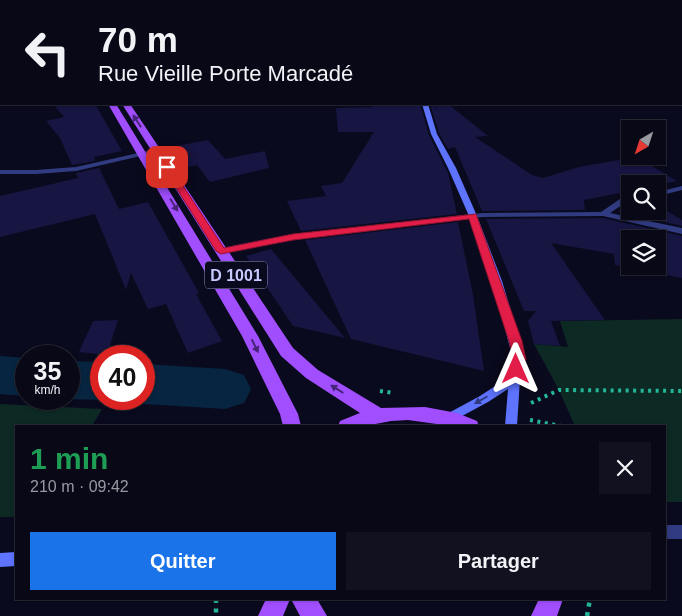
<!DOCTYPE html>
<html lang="fr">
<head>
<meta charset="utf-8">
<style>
  body { margin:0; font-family:Arial,sans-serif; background:#11111f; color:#f1f3f6; height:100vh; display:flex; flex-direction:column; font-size:19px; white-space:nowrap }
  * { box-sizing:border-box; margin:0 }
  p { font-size:16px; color:#989aa1 }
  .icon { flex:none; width:28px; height:28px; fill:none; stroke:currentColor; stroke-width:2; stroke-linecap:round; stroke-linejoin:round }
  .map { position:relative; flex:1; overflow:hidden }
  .drawer { position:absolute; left:15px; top:425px; width:651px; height:175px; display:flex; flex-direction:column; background:#080816; border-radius:0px; box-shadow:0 1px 4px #0004,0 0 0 1px #292935 }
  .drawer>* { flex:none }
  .banner { position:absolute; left:0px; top:0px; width:682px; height:105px; box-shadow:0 1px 4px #0004,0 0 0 1px #292935; background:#080816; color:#f1f3f6; overflow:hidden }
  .needle { width:32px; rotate:219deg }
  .controls { position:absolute; left:621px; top:120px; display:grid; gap:10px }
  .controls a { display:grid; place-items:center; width:45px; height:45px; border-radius:0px; background:#080816; box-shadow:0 1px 4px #0004,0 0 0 1px #292935; font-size:25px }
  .speed { position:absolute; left:15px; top:345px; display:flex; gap:10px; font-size:25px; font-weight:700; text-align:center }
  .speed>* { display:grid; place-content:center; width:65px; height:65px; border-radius:50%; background:#080816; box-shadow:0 1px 4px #0004,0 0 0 1px #292935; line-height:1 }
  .speed small { font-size:12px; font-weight:400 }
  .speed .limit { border:8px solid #d22; background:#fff; color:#111 }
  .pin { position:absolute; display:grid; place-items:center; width:42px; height:42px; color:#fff; margin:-21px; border-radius:10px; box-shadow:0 2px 8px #0006 }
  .me { position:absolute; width:55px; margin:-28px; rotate:0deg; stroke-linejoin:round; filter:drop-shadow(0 0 4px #0008) }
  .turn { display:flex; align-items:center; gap:18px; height:105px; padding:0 15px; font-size:22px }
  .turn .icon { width:65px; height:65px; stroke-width:2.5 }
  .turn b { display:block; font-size:35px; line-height:42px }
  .round { display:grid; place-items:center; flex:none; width:52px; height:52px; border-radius:0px; background:#11111f }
  .head { display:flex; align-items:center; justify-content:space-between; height:85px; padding:0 15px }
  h1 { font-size:30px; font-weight:600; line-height:38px; color:#1e9e55 }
  .action { display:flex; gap:10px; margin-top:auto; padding:10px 15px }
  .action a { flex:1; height:58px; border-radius:0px; background:#1a73e8; color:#fff; font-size:20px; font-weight:600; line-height:58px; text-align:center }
  .action a+a { background:#11111f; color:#f1f3f6 }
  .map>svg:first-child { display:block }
  .green { fill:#0d2923 }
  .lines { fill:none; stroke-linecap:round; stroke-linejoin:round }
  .river { fill:#072540; fill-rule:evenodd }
  .building { fill:#171541; fill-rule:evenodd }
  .path-far1 { stroke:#23b797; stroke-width:4; stroke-dasharray:3 4.5; stroke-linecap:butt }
  .path { stroke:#23b797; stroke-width:4.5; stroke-dasharray:4 5.5; stroke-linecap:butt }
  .lane { fill:#313b81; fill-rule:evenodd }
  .street { fill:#313b81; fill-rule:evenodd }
  .secondary { fill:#5e74ff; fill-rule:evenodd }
  .primary { fill:#a14eff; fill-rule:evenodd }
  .oneway { fill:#462578 }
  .oneway2 { fill:#303a83 }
  .route { fill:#e11d48; stroke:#92132f }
  .labels { text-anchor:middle; stroke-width:5; stroke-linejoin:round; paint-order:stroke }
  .shield { fill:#0a0a1e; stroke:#8e90bc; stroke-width:1 }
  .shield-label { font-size:16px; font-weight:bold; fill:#c7caff }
</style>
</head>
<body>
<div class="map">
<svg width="682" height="616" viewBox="0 0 682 616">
  <rect width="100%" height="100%" fill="#0a0a1e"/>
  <!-- green -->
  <path class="green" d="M682,319V502H665V426H575L559,390L534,344L568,347L560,321Z
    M0,404L102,409L92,426H16V517H0Z"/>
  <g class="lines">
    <!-- river -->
    <path class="river" d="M0,356L26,358V396L0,394Z
      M69,361L101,362V399H106L101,400L67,399H69Z
      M144,364L225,369L244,375L251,389L244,403L225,409L144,404L128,399H144Z"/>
  </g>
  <!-- building -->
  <path class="building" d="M53,104H95L122,151L94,157L95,161L72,165L60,138L46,121L64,117Z
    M372,104H420L429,135L448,173L457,214L301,231L287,201L326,196L321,186L342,183L374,132H338L336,108L373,107Z
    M430,104H434L436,110V104H448L488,136L475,137L532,175L543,178L579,167L636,157L677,181L658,185V184H630V191L584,200L585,210L482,211L455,147L448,149L439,133Z
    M208,140L225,159L265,151L269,168L210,182L197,165L185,168L171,147Z
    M99,168L119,209L148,202L199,293L196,294L222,341L188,353L166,304L148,309L131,273L126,290L95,214L0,237V196L78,178L76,173Z
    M616,211H667L682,220V226Z
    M603,218L682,236V278L615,265L614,254L551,243L605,320L551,321L560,346L534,344L528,321L536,311H524L486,219ZM630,239H658V266H630Z
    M458,222L473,295L484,371L351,339L305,240Z
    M271,249L345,338L293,326L246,256Z
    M118,320L107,355L79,352L93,321Z"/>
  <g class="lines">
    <!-- path-far1 -->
    <path class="path-far1" d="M380,391L394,393
      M531,403L559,390L682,391
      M530,420L561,426"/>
    <!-- path -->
    <path class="path" d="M216,599V616
      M587,616L590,599"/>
    <!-- lane -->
    <path class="lane" d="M0,5H1V7H0Z
      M0,73H1V77H0Z
      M156,149L158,150V152L76,171L36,174H0V170H36L76,167Z"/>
    <!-- street -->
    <path class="street" d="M681,28H682V30H681Z
      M681,63H682V67H681Z
      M681,92L682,93V97H681Z
      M682,186V190L658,196V192Z
      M630,198V202L625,203L610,213L682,228V234L603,216L482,217L293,240L221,254L217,251L221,248L293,234L482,213L601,212L620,199Z
      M665,525H682V539H665Z"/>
    <!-- secondary -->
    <path class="secondary" d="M434,0H438V1H434Z
      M422,104H428L437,134L456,168L477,216L502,281L520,341L525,359L520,379L517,426H505L508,389L488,402L451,422L447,424L443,422L441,419L443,416L480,396L509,377L513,359L492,281L469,216L448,168L431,134Z
      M16,552V566L0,567V553Z"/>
    <!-- primary -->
    <path class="primary" d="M55,0H61V1H55Z
      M108,104H116L258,336L298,414L301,426H283L280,414L242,336Z
      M122,104H130L293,348L318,370L381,408L425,407L457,413L477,421L479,426H451L408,420L391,421L365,426H338L340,421L360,413L306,378L281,356Z
      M266,599H290L283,616H258Z
      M291,599H317L327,616H300Z
      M539,599H563L557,616H531Z"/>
  </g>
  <!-- one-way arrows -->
  <defs><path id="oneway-solid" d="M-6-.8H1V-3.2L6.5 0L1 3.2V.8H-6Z" transform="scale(1.25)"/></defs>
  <g class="oneway">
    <use href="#oneway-solid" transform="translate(137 121) rotate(-123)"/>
    <use href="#oneway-solid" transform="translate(174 205) rotate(59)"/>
    <use href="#oneway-solid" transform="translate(255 346) rotate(64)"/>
    <use href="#oneway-solid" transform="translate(337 389) rotate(-148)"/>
  </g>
  <use class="oneway2" href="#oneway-solid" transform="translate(481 400) rotate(150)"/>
  <!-- route -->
  <path class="route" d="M164,166H170L224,248L293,234L476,214L522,341L526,359L521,372H512L510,369L513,359L509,341L469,219L293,240L221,254L216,251L163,167Z"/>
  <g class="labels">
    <!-- shield labels -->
    <rect class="shield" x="205" y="261.5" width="62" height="27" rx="4"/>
    <g class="shield-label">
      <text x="236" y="281">D 1001</text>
    </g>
  </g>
</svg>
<div class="controls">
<a><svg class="needle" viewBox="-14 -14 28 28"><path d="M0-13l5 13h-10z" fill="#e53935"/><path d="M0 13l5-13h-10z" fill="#989aa1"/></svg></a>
<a><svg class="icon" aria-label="search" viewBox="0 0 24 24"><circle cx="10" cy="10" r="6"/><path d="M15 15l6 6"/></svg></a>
<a><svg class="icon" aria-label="layers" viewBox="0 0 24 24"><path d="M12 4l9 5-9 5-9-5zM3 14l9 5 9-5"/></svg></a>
</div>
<div class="speed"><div>35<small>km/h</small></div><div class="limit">40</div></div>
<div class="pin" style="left:167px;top:167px;background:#d93025"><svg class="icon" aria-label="arrive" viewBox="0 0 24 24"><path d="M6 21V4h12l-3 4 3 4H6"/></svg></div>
<svg class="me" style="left:516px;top:369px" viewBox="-20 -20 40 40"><path d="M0-17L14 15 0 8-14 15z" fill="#e11d48" stroke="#fff" stroke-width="4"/></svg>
<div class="banner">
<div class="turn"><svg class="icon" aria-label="left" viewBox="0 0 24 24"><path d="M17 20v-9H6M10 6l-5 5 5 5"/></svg><div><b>70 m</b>Rue Vieille Porte Marcadé</div></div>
</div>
<section class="drawer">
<div class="head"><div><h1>1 min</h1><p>210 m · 09:42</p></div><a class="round"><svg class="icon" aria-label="close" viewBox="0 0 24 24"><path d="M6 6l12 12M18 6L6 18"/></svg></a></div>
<div class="action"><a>Quitter</a><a>Partager</a></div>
</section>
</div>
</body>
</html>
